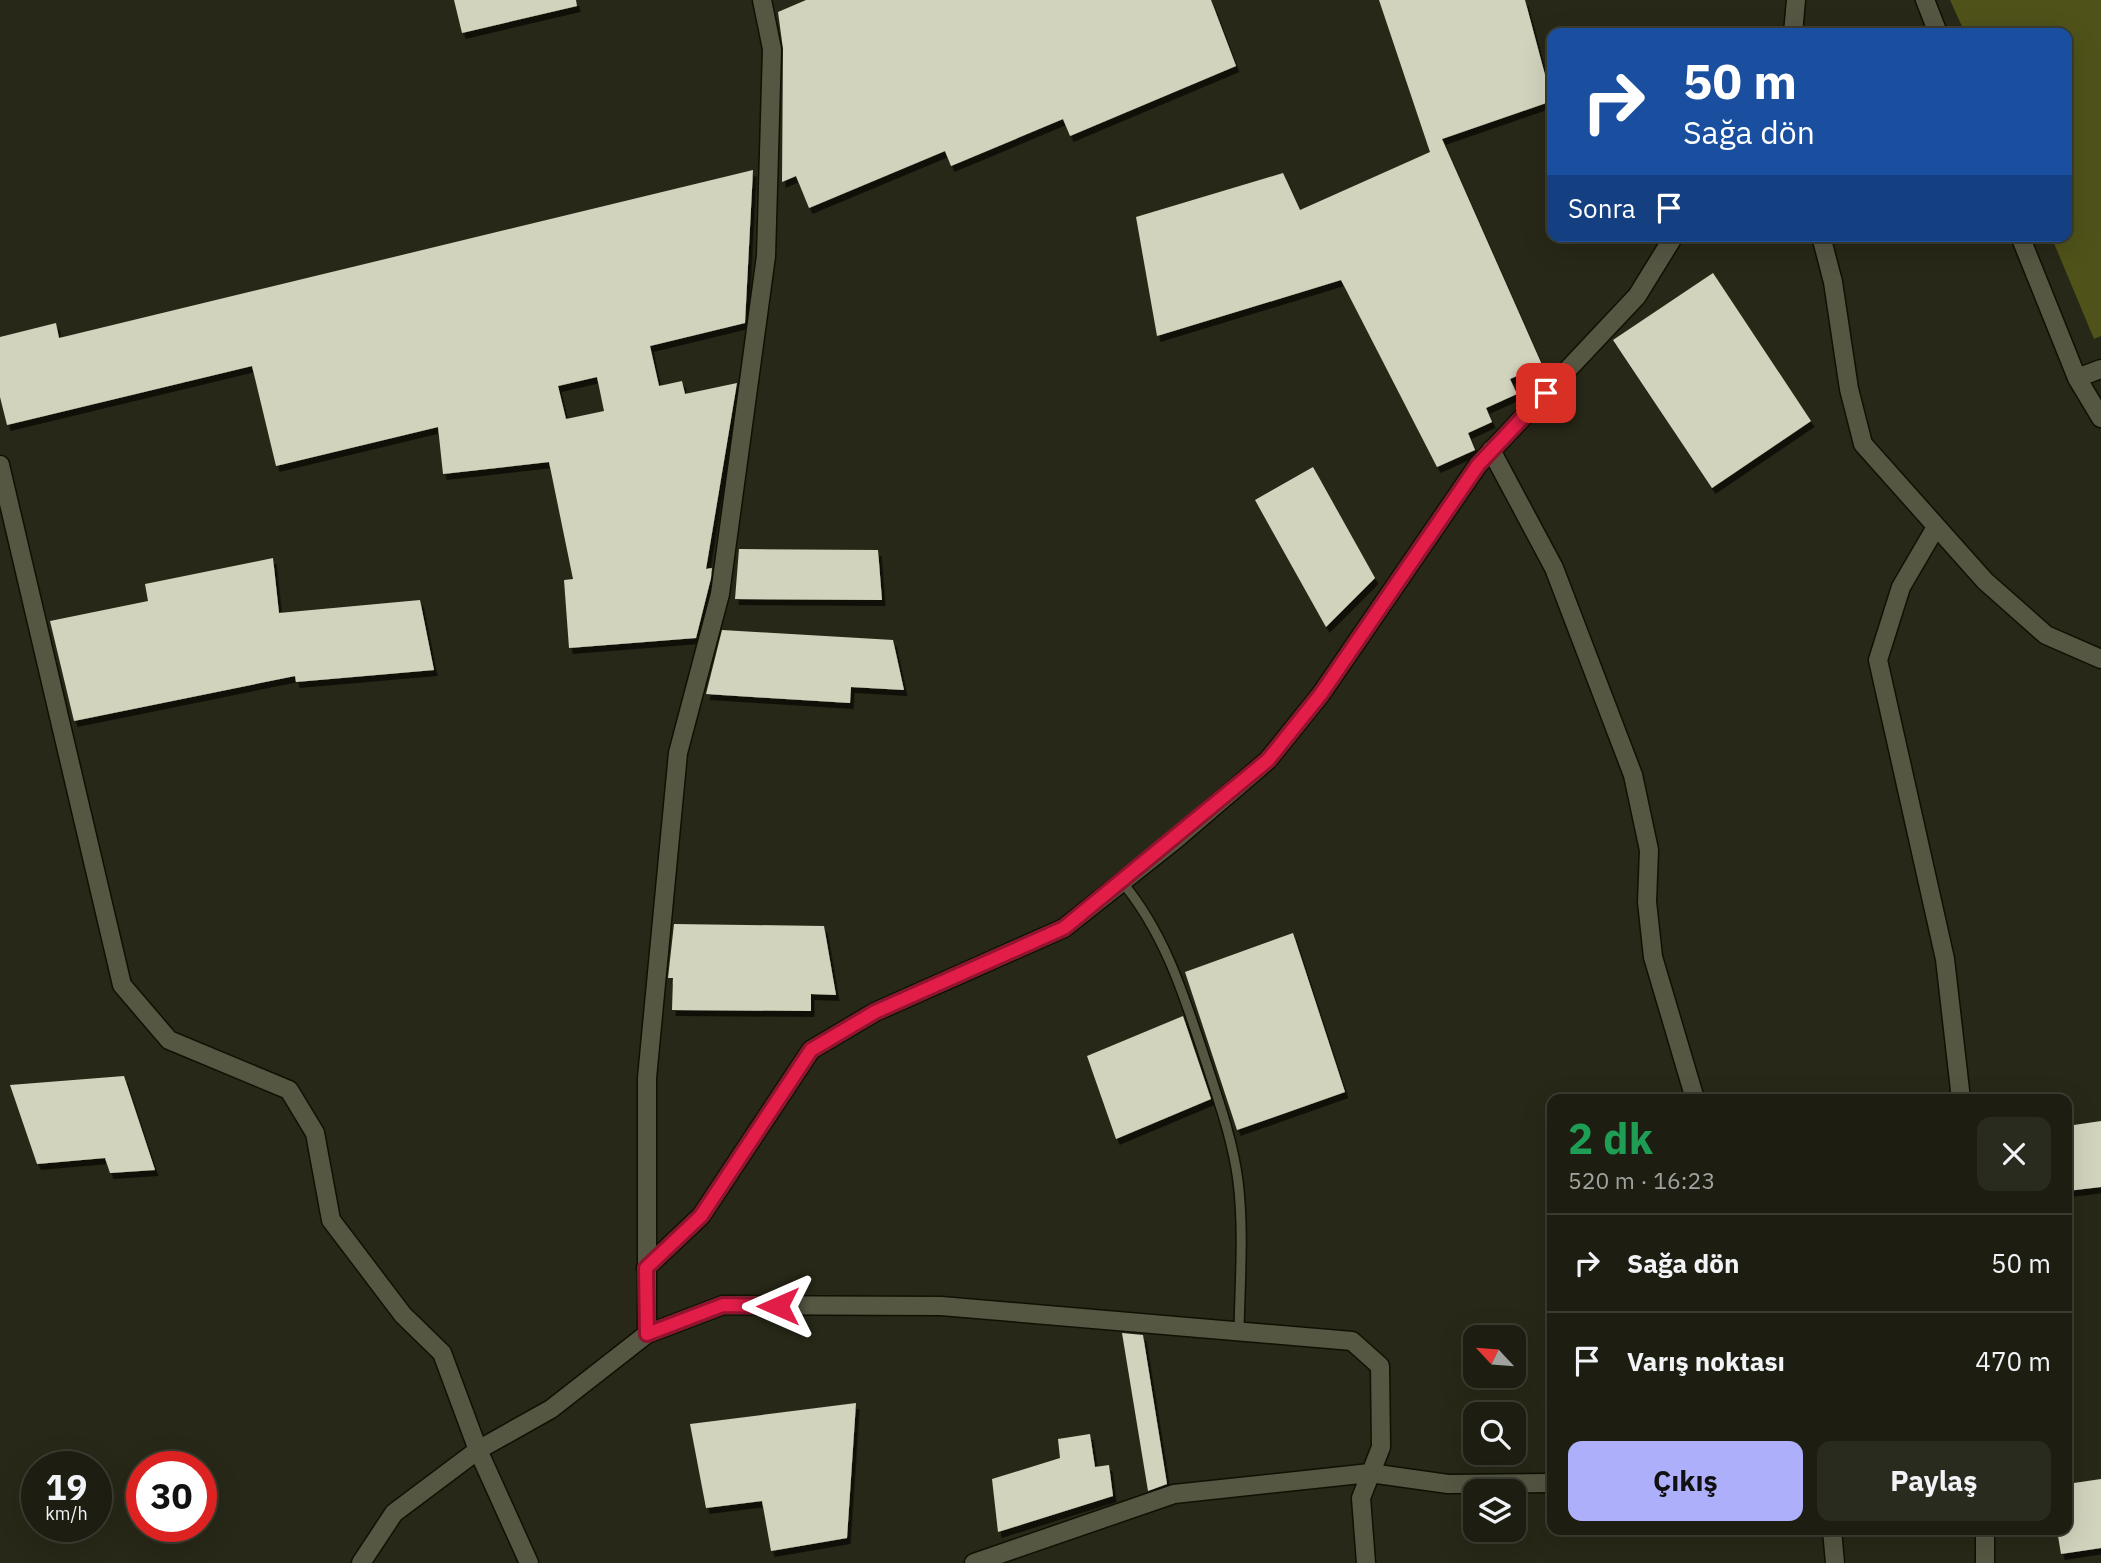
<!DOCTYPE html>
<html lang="tr">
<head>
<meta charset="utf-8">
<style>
  body { margin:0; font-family:"IBM Plex Sans",sans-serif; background:#2a2b1f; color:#f1f3f6; height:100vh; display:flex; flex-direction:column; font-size:26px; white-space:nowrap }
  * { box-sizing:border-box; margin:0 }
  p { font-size:23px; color:#a0a29f }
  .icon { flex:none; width:38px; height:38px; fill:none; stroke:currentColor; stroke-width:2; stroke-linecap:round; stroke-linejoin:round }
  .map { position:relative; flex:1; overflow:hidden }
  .panel { position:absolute; left:1547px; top:1094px; width:525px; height:441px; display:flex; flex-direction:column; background:#1d1e11; border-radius:14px; box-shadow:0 7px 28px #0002,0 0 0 2px #3b3c31 }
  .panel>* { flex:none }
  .guide { position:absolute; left:1547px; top:28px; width:525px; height:214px; border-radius:14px; box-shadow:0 7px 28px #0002,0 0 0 2px #3b3c31; background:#1a4fa0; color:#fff; overflow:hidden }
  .needle { width:46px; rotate:296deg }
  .controls { position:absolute; left:1463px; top:1325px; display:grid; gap:14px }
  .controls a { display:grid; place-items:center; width:63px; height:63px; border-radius:14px; background:#1d1e11; box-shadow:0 7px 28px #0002,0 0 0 2px #3b3c31; font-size:35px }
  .speed { position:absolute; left:21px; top:1451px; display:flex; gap:14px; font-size:35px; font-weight:700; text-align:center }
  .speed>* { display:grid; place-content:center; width:91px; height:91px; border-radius:50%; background:#1d1e11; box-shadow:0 7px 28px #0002,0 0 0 2px #3b3c31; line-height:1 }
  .speed small { font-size:18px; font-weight:400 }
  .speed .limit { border:10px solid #d22; background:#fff; color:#111 }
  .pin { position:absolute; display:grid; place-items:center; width:60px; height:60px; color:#fff; margin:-30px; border-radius:14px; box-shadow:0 4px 10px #0006 }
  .me { position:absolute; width:77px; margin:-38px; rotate:270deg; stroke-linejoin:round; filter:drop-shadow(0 0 5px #0008) }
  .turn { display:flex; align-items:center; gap:24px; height:147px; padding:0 21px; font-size:32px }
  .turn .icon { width:91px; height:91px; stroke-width:2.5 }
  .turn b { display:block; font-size:49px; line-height:60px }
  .then { display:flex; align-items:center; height:66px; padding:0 21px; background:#0003; gap:14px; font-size:26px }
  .round { display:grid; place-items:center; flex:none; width:74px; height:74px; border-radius:14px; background:#2a2b1f }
  .headline { display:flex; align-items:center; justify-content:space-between; height:119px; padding:0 21px }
  h1 { font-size:42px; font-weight:700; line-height:52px; color:#1e9e55 }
  .primary-button { display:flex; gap:14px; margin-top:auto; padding:14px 21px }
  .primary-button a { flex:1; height:80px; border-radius:14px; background:#adaffb; color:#111; font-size:28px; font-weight:700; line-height:80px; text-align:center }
  .primary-button a+a { background:#2a2b1f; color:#f1f3f6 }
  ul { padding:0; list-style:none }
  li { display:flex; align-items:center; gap:21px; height:98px; padding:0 21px; border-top:2px solid #3b3c31 }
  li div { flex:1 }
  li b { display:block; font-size:26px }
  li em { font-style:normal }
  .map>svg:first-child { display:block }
  .green { fill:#4f5219 }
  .building { fill:#d1d3bd; fill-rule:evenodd; filter:url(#shadow) }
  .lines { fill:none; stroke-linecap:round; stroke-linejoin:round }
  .service-casing { stroke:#101103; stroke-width:12 }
  .minor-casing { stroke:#101103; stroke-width:21 }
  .service { stroke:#555743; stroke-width:9 }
  .minor { stroke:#555743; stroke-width:18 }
  .route-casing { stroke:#92132f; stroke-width:18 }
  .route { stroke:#e11d48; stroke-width:12 }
</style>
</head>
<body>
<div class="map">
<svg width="2101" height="1563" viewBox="0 0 2101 1563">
  <defs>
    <filter id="shadow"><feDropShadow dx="3.5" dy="6" stdDeviation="0" flood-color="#0009"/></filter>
  </defs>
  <rect width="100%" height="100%" fill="#272817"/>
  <!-- green -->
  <path class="green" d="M1950,0H2101V336L2094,339L2051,236H2067V33H1965Z"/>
  <!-- building -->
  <path class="building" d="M454,0H576L577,6L462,33Z
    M806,0H1211L1236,66L1070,136L1063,119L951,166L945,151L809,208L796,176L782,182L783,49L778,12Z
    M1379,0H1525L1552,101L1442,139L1542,365L1510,379L1517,394L1486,408L1492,422L1468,433L1475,450L1437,467L1341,280L1157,336L1136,217L1283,173L1300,210L1430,152Z
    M753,170L745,323L650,346L659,386L682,381L685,394L737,383L706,569L712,568L711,578L696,638L569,648L564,580L573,579L549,462L443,474L438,427L276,466L252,366L7,425L0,397V337L56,323L59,338ZM597,377L604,411L566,419L558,386Z
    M1713,273L1811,421L1712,488L1613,340Z
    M1313,467L1375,578L1326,627L1255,500Z
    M739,549L878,550L882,600L735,599Z
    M273,558L279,613L420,600L434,670L296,682L295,676L74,721L50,621L148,601L145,584Z
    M722,630L893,640L904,690L851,687L850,703L706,694Z
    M674,924L824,926L836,995L811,994V1011L672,1010L673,978H668Z
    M1293,933L1345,1092L1237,1130L1185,972Z
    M1183,1016L1211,1099L1116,1139L1087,1056Z
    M124,1076L155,1170L110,1173L105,1158L37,1164L10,1085Z
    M2101,1121V1187L2067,1191V1126Z
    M1122,1333L1143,1335L1167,1484L1148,1491Z
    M856,1403L847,1538L771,1551L762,1501L706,1508L690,1424Z
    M1090,1434L1095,1467L1109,1465L1113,1496L998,1532L992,1479L1060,1458L1058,1439Z
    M2101,1479V1548L2061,1554L2057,1530H2067V1484Z"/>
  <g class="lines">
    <!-- service casing -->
    <g class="service-casing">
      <path id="service" d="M1122,882C1167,936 1186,1002 1208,1068C1220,1105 1233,1142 1238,1181C1244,1230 1240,1280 1239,1330"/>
    </g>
    <!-- minor casing -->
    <g class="minor-casing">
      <path id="minor" d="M1925,0L1938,33
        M1793,33L1796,0
        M1821,236L1833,282L1849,389L1863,444L1985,581L2046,635L2101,659
        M2020,236L2077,378L2101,418
        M2077,378L2101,369
        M1491,450L1554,568L1633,775L1649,850L1647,902L1653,957L1695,1099
        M0,465L122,985L169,1040L289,1090L315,1133L331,1220L403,1315L442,1353L478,1450L529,1563
        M1936,527L1901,587L1878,660L1945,959L1961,1099
        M646,1268L701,1216L811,1050L875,1012L1064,928L1175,840L1268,760L1321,694L1478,465L1637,296L1674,236
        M647,1334V1078L678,753L720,594L766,256L772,49L762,0
        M1832,1530L1835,1563
        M361,1563L394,1513L478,1450L551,1409L647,1334L723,1305L941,1306L1352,1341L1380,1366L1381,1447L1361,1498L1366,1563
        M974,1563L1174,1494L1370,1473L1448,1484L1552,1483
        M1985,1563V1530"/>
    </g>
    <!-- service -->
    <use href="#service" class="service"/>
    <!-- minor -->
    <use href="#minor" class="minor"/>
  </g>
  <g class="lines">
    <!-- route casing -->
    <g class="route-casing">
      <path id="route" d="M778,1306L723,1305L647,1334L646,1268L701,1216L811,1050L875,1012L1064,928L1268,760L1321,694L1478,465L1546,393"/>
    </g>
    <!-- route -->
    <use href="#route" class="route"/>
  </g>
</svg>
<div class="controls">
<a><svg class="needle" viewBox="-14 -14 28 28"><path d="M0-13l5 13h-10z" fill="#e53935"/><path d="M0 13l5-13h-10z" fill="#a0a29f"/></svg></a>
<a><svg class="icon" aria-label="search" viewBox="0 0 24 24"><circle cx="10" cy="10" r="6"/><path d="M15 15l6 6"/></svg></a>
<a><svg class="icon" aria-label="layers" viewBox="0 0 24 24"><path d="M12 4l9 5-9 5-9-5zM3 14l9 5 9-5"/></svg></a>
</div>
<div class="speed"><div>19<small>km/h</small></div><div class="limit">30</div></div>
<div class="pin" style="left:1546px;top:393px;background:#d93025"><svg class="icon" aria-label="arrive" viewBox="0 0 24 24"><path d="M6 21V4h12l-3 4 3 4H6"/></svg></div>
<svg class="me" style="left:778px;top:1306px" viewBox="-20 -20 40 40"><path d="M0-17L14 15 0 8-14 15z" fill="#e11d48" stroke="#fff" stroke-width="4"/></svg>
<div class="guide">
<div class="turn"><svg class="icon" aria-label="right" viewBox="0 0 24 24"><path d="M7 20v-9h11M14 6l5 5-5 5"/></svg><div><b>50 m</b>Sağa dön</div></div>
<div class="then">Sonra<svg class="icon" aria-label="arrive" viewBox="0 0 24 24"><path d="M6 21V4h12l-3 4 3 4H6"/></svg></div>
</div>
<section class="panel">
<div class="headline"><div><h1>2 dk</h1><p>520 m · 16:23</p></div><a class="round"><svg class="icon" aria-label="close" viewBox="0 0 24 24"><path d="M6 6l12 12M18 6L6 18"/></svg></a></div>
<ul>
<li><svg class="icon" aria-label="right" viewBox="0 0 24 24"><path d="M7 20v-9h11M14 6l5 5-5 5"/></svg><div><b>Sağa dön</b></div><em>50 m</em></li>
<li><svg class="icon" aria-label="arrive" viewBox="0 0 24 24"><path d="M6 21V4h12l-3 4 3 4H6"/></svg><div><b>Varış noktası</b></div><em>470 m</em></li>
</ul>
<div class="primary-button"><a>Çıkış</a><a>Paylaş</a></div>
</section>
</div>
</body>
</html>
